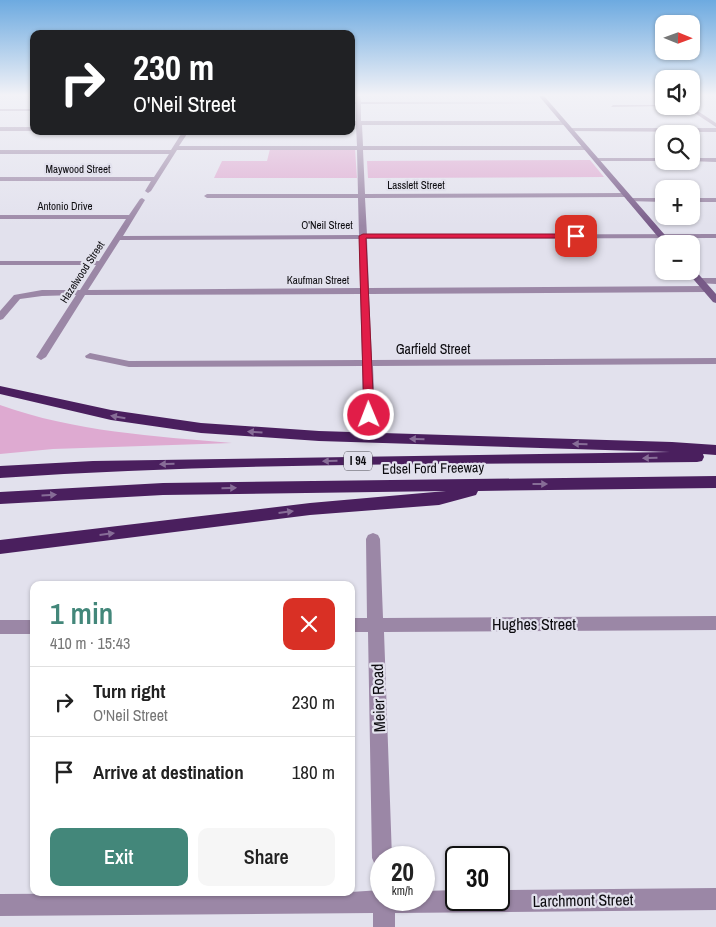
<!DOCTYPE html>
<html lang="en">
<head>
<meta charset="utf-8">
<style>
  body { margin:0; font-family:"Archivo Narrow",sans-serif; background:#f6f6f6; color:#222; height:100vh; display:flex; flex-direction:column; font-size:19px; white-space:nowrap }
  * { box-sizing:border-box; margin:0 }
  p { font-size:16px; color:#767676 }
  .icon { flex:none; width:28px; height:28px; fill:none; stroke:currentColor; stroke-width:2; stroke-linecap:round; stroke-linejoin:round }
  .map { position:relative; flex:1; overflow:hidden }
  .sheet { position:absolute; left:30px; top:581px; width:325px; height:315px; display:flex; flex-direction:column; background:#fff; border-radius:10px; box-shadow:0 1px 4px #0004 }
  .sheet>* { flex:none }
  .hud { position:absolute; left:30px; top:30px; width:325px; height:105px; border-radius:10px; box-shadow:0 1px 4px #0004; background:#202124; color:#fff; overflow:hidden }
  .needle { width:32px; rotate:91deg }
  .buttons { position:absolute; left:655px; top:15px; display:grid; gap:10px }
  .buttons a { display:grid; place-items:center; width:45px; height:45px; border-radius:10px; background:#fff; box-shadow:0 1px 4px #0004; font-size:25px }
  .speed { position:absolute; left:370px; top:846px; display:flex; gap:10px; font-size:25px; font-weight:700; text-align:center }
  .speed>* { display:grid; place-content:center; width:65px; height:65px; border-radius:50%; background:#fff; box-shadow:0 1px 4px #0004; line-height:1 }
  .speed small { font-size:12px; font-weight:400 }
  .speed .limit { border:2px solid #111; border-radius:8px; background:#fff; color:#111 }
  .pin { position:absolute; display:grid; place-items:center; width:42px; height:42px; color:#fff; margin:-21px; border-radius:10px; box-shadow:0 2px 8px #0006 }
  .me { position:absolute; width:55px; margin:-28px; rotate:359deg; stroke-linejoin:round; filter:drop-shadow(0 0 4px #0008) }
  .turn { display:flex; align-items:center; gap:18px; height:105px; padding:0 20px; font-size:22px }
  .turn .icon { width:65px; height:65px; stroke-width:2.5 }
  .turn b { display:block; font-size:35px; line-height:42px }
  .round { display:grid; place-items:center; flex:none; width:52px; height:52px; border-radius:10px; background:#f6f6f6 }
  .headline { display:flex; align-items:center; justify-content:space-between; height:85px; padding:0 20px }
  h1 { font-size:30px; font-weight:600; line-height:38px; color:#43877a }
  .primary-button { display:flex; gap:10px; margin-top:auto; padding:10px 20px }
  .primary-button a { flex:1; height:58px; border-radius:10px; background:#43877a; color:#fff; font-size:20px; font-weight:600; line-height:58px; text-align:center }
  .primary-button a+a { background:#f6f6f6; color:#222 }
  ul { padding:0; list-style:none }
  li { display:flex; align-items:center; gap:15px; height:70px; padding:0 20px; border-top:1px solid #e0e0e0 }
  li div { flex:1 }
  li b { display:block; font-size:19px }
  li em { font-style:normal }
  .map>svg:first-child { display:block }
  .green { fill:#deaad1 }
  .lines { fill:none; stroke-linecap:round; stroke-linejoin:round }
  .street { fill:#9b87a6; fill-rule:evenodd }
  .secondary { fill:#785b88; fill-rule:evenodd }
  .highway { fill:#4a1f5e; fill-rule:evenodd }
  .oneway { fill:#876d97 }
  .route { fill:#e11d48; stroke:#92132f }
  .labels { text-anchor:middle; stroke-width:4.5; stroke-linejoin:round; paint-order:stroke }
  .far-street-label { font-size:11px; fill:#0c0b0f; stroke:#e2e1ed }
  .shield { fill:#e2e1ed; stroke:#4c4b52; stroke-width:1 }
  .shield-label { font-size:12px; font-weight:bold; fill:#0c0b0f }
  .street-label { font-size:14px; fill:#0c0b0f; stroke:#e2e1ed }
  .near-street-label { font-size:16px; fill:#0c0b0f; stroke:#e2e1ed }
</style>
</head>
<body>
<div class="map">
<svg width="716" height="927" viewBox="0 0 716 927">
  <rect width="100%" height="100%" fill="#e2e1ed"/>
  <!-- green -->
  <path class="green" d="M270,149H355L357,178H214L222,161H267Z
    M590,160L604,177L368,178L367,161Z
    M0,405C75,432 154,436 232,443L53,449L0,454Z"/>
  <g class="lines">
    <!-- street -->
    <path class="street" d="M356,96H360L361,102L549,103L361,104V121H564L567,123L564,125H362L363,146H585L588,148L585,150H363L365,194L625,193L628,195L625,197L365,198L367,235L716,234V238L367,239L369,288L707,286L711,289L707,292L369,294L372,360L716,358V364L373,366L375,415L369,419L363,415L362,366L129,367L86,358L85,356L90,353L129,361L362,360L360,294L85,295L46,357L41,360L36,357L76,295L42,296L20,299L3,319L0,320V311L14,295L42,290H80L96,265H0V261H99L126,219H0V215H129L140,199L142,198L145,200L123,236L359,235L358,198H207L204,196L207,194H358L357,150H177L151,191L148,193L145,191L151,181H0V177H154L169,154H0V150H171L183,131H189L179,146H357L356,125H351V121H356V104H351V102H356ZM359,239L360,288L88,290L120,240Z
      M613,105H664L666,106L611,107Z
      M684,106H690L716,123V127Z
      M0,109H34V111H0Z
      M0,127H34V131H0Z
      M570,128H716V132L568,131Z
      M596,158H664V161H666H594Z
      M691,158H716V162L689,161H691Z
      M630,198H664V202L628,201L627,200Z
      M691,198H716V202H691Z
      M700,278H716V284L697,283L696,281Z
      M373,533L378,535L380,539L383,618L716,616V630L384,632L392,858H381V868L375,865L372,858L368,632H351V618H367L366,539L368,535Z
      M0,620H34V634H0Z
      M716,888V910L395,913V927H373V913L0,916V894L351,892L381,890V900H424V891L456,890V900H499V890Z"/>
    <!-- secondary -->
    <path class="secondary" d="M544,96L671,242L672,244H664L539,96Z
      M691,269H694L716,294V303L713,302L688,273L687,271H691Z"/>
    <!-- highway -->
    <path class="highway" d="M0,386L111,410L201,423L319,431L672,442L716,445V455L703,454L704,457L702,461L697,462C465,465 232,462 0,478V466L93,461L670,452L319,441L201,433L111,420L0,394Z
      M716,476V488L478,491L476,495L439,505L310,515L0,554V540L310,503L446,491L163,495L0,504V492L163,483Z"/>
  </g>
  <!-- one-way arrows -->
  <defs><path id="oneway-solid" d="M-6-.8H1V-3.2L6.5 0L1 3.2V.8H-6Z" transform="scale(1.25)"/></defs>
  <g class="oneway">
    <use href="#oneway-solid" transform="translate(118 417) rotate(-170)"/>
    <use href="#oneway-solid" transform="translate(255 432) rotate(-176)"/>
    <use href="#oneway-solid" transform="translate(417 439) rotate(-178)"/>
    <use href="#oneway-solid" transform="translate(580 444) rotate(-179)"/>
    <use href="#oneway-solid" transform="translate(650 458) rotate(179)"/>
    <use href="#oneway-solid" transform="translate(330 461) rotate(179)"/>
    <use href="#oneway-solid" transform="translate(167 464) rotate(179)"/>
    <use href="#oneway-solid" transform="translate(540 484)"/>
    <use href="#oneway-solid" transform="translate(229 488) rotate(-1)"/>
    <use href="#oneway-solid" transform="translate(49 495) rotate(-4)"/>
    <use href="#oneway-solid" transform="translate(286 512) rotate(-7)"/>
    <use href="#oneway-solid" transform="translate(107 534) rotate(-7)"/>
  </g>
  <!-- sky -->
  <linearGradient id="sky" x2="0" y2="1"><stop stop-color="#6daae0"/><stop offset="0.42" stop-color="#f2f2f7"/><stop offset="1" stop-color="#f2f2f7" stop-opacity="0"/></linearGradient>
  <rect width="716" height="226" fill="url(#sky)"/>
  <!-- route -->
  <path class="route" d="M363,234H576L579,236L576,238H366L374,415L369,418L364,415L359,236Z"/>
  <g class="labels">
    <!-- far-street labels -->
    <g class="far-street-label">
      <text x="78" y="173">Maywood Street</text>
      <text x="416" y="189">Lasslett Street</text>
      <text x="65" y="210">Antonio Drive</text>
      <text x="327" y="229">O'Neil Street</text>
      <text transform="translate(82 272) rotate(-57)" y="4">Hazelwood Street</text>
      <text x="318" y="284">Kaufman Street</text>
    </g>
    <!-- shield labels -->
    <rect class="shield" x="344" y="451.5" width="28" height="19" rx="4"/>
    <g class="shield-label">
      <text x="358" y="465">I 94</text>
    </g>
    <!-- street labels -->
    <g class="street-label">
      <text x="433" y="354">Garfield Street</text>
      <text transform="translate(433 468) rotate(-1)" y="5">Edsel Ford Freeway</text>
    </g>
    <!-- near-street labels -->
    <g class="near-street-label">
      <text x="534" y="630">Hughes Street</text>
      <text transform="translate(378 698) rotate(-92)" y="6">Meier Road</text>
      <text transform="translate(583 900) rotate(-1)" y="6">Larchmont Street</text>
    </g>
  </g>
</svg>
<div class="buttons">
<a><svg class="needle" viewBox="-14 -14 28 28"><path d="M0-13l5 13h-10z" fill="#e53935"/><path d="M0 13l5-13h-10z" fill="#767676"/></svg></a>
<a><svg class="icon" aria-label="sound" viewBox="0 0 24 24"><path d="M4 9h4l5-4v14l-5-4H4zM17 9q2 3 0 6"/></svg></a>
<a><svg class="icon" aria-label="search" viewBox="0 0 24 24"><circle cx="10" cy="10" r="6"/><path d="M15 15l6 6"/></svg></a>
<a>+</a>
<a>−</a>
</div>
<div class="speed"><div>20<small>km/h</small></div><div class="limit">30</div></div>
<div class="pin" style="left:576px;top:236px;background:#d93025"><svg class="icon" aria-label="arrive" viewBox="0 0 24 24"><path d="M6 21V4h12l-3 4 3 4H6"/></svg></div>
<svg class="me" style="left:369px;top:415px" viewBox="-20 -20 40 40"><circle r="17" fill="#e11d48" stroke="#fff" stroke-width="3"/><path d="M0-11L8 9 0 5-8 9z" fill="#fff"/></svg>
<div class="hud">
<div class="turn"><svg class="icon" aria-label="right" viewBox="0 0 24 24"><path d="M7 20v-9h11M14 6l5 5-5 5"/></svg><div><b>230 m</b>O'Neil Street</div></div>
</div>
<section class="sheet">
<div class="headline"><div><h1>1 min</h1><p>410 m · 15:43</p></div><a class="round" style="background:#d93025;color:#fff"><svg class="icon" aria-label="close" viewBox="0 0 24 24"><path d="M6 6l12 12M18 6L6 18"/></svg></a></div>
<ul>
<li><svg class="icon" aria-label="right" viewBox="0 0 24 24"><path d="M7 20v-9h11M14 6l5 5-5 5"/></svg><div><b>Turn right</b><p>O'Neil Street</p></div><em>230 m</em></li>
<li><svg class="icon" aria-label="arrive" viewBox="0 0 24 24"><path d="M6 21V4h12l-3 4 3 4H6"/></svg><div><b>Arrive at destination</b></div><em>180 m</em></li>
</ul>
<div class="primary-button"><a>Exit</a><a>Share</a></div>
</section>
</div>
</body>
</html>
